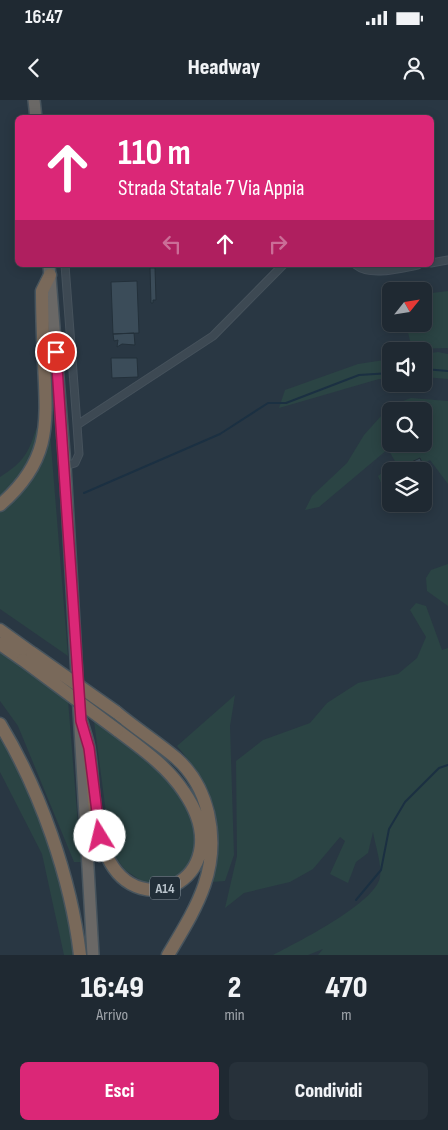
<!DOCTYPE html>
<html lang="it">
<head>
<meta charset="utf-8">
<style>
  body { margin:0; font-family:"Sofia Sans Condensed",sans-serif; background:#27313a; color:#f1f3f6; height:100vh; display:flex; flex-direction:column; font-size:19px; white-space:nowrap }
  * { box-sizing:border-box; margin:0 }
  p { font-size:16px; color:#a1a6ac }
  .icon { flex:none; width:28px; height:28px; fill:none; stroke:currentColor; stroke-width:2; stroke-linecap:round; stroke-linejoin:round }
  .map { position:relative; height:855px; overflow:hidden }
  .panel { display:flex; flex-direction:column; background:#1f2932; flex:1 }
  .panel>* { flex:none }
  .top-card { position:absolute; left:15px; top:15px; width:419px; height:152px; border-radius:8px; box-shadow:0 2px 12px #0003,0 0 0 1px #3c454d; background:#db2777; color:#fff; overflow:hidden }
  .needle { width:32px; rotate:60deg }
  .buttons { position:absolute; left:382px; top:182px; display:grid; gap:10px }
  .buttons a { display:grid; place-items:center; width:50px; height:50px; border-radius:8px; background:#1f2932; box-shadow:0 2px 12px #0003,0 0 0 1px #3c454d; font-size:25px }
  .pin { position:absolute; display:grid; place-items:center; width:42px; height:42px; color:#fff; margin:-21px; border:2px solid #fff; border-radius:50%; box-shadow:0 1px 5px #0007 }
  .me { position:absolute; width:55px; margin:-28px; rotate:351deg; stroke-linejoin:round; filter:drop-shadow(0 0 4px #0008) }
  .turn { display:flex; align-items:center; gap:18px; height:105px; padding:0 20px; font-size:22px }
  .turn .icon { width:65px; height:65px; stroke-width:2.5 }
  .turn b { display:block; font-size:35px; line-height:42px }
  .lanes { display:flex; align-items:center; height:48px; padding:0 20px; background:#0003; justify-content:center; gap:25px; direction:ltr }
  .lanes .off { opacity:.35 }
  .eta { display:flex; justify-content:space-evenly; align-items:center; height:85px; text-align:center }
  .eta b { font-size:30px; font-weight:800; line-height:35px }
  .action { display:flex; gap:10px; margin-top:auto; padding:10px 20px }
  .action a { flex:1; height:58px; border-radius:8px; background:#db2777; color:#fff; font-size:20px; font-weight:800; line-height:58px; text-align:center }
  .action a+a { background:#27313a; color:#f1f3f6 }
  .status { display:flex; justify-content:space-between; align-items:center; height:35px; padding:0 25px; background:#1f2932; direction:ltr }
  .status svg { height:14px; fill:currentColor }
  header { display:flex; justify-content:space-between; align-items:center; height:65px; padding:0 20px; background:#1f2932; font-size:22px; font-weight:800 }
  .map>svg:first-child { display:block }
  .green { fill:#2b4444; fill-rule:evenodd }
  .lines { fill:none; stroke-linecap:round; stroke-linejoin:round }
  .stream { stroke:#1b3042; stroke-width:2 }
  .building { fill:#3b4c59; stroke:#23303a }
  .minor-casing { stroke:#46525c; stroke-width:9 }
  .trunk-casing { stroke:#47545d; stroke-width:14 }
  .motorway-casing { stroke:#47545d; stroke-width:15 }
  .minor { stroke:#3d4953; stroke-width:7 }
  .trunk { stroke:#6a6866; stroke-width:11 }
  .motorway { stroke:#79695a; stroke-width:12 }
  .motorway-bridge-casing { stroke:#47545d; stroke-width:15; stroke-linecap:butt }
  .motorway-bridge { stroke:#79695a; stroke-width:12 }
  .route-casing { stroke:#8e194d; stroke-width:12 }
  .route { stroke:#db2777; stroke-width:9 }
  .labels { text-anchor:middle; stroke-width:5; stroke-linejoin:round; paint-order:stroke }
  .shield { fill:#212e38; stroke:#8c97a0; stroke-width:1 }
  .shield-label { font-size:14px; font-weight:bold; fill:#bac4cc }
</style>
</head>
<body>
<div class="status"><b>16:47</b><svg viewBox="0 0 49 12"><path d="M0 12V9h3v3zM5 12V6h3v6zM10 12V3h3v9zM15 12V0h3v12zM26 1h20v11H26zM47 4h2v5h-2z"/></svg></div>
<header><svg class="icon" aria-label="back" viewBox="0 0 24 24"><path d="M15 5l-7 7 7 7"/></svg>Headway<svg class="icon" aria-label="person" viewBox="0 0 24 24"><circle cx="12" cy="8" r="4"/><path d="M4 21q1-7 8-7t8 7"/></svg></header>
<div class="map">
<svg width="448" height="855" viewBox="0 0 448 855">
  <rect width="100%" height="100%" fill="#293743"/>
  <!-- green -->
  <path class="green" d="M448,191V248L412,249L406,224H424V194Z
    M438,252L448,254V279L424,277V254Z
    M391,259V279H379L279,308L285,290L358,264Z
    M411,298L448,301V384L430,360L410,371H391V382L383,387L378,376L396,363L388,349L319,407L305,410L312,396L347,363L364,335L390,306ZM391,311H424V344H391Z
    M46,317L37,359L0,402V377C11,370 22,362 28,350C35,338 34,325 46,317Z
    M50,333L68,556L0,509V408L31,377Z
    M448,464V506L427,491L426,478L431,470Z
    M416,503L426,506L442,550L448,548V855H318L323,849L308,855H273C296,843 376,803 380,777C382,764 375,745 373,732L368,753L356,762L348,783L330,774L345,741L340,737L313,769L290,782L244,793L225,808L237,756L236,661L263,640L310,623L327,603L358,583L398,574L417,558L426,537L410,510Z
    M0,550L68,600L81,762H74L18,626L0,601Z
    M235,595L230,626L234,755L225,781L212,782C225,722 217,693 177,646Z
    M94,621L159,669L200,724L201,748L180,776L146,784L125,770L111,751Z
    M0,625L61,767L79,855H64L42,754L0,672Z"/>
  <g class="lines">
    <!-- stream -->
    <path class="stream" d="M424,269L448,271
      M84,393L220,334L268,303H286L359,275L391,273
      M356,800L381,770L389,729L405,702L439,668L448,665"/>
  </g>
  <!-- building -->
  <path class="building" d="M150,168H155L156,200H153V203H151Z
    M137,181L139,233L113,234L111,182Z
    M134,233L135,245L122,244L117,247L118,240L114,241L113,234Z
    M111,258H137L138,277L112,278Z
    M420,358L427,375L424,377V371H405L403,366Z"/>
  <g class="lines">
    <!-- minor casing -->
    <g class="minor-casing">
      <path id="minor" d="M431,163L448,160
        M65,165L77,325
        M356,165C371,177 401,168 418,165
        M65,366L75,363L79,354L77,325L213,236L283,165"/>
    </g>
    <!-- trunk casing -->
    <g class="trunk-casing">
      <path id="trunk" d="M34,0L36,18
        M49,165L65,366L93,855"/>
    </g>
    <!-- motorway casing -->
    <g class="motorway-casing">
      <path id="motorway" d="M0,405C51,361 47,325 44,263C43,239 42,215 42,191L50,175
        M0,530L32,553
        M0,544L23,560
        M116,612C135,628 157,642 176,658C193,673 203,692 208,713C221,770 196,808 168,855
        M81,621C84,631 88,641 89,651C94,684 92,725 107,756C140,828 241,775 184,692C167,666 141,648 117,630
        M0,624C40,690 71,778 80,855"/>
    </g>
    <!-- minor -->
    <use href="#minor" class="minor"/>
    <!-- trunk -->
    <use href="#trunk" class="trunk"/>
    <!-- motorway -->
    <use href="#motorway" class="motorway"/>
    <!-- motorway-bridge casing -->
    <g class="motorway-bridge-casing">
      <path id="motorway-bridge" d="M32,553L116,612
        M23,560L117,630"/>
    </g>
    <!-- motorway-bridge -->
    <use href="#motorway-bridge" class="motorway-bridge"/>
  </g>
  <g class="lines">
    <!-- route casing -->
    <g class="route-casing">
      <path id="route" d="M56,252L81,621L89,648L100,736"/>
    </g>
    <!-- route -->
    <use href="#route" class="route"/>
  </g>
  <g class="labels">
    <!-- shield labels -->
    <rect class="shield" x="150" y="776.5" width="30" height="23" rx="4"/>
    <g class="shield-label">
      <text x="165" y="793">A14</text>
    </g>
  </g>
</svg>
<div class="buttons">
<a><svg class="needle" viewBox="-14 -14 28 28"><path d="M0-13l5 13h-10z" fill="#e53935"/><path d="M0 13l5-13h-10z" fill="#a1a6ac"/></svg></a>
<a><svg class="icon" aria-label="sound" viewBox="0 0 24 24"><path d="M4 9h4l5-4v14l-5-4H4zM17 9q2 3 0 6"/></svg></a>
<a><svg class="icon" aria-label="search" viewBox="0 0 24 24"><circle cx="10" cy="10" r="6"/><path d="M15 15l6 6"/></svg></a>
<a><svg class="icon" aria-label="layers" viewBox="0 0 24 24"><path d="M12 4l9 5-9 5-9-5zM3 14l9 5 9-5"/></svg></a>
</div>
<div class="pin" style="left:56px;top:252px;background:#d93025"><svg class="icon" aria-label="arrive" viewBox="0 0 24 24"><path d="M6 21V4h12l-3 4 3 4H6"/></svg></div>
<svg class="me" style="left:100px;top:736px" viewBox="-20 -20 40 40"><circle r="19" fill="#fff"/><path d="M0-13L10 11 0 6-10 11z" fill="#db2777"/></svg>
<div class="top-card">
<div class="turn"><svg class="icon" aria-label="ahead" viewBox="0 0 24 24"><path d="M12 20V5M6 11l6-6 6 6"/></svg><div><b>110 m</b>Strada Statale 7 Via Appia</div></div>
<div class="lanes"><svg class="icon off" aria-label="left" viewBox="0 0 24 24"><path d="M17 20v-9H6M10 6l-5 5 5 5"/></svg><svg class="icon" aria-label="ahead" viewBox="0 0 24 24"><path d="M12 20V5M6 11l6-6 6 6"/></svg><svg class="icon off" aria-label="right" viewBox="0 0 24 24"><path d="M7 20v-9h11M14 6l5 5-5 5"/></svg></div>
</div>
</div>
<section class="panel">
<div class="eta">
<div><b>16:49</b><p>Arrivo</p></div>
<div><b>2</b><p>min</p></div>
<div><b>470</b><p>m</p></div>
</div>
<div class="action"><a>Esci</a><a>Condividi</a></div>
</section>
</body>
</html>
